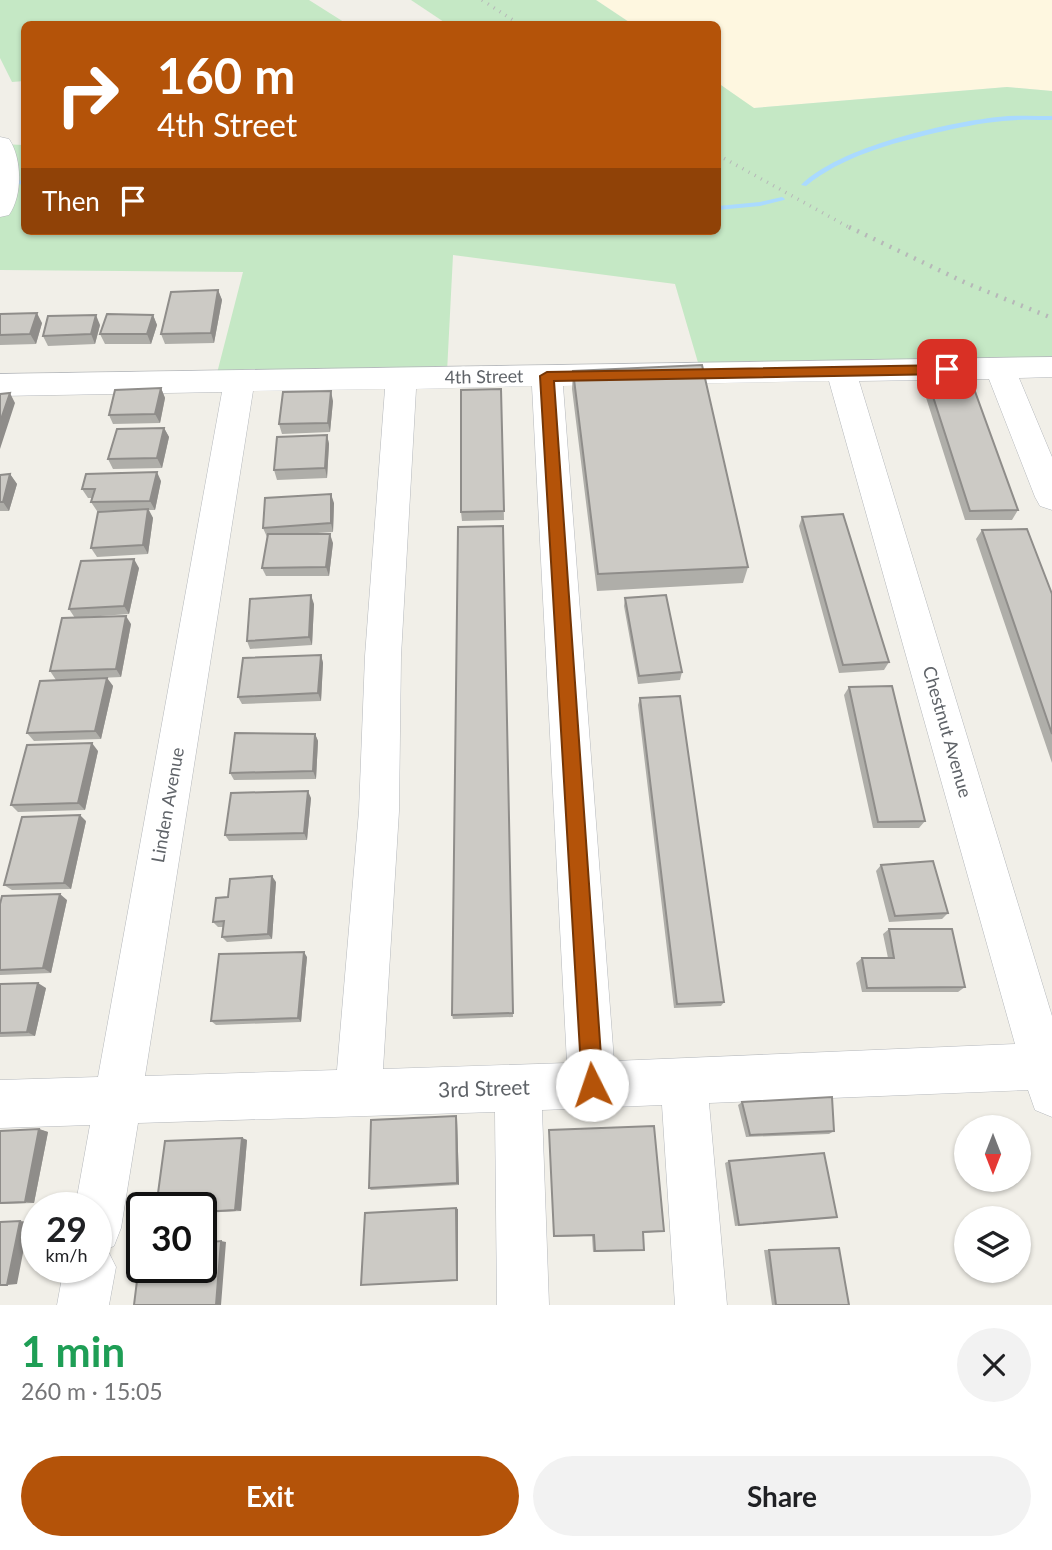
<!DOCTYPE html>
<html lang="en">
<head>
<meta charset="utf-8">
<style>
  body { margin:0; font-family:Lato,sans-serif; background:#f2f2f2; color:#202124; height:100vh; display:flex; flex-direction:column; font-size:26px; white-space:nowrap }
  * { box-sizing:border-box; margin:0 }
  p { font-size:23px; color:#757577 }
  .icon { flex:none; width:38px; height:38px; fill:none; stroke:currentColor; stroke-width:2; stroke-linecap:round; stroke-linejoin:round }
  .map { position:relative; height:1305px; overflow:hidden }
  .drawer { display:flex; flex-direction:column; background:#fff; flex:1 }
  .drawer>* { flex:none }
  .guide { position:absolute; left:21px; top:21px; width:700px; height:214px; border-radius:10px; box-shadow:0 2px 5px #0004; background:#b45309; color:#fff; overflow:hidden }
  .needle { width:46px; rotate:180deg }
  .buttons { position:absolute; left:954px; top:1115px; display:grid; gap:14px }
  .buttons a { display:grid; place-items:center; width:77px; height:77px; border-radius:50%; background:#fff; box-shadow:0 2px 5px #0004; font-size:35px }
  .speed { position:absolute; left:21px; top:1192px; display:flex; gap:14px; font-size:35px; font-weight:700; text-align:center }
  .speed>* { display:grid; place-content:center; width:91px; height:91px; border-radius:50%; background:#fff; box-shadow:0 2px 5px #0004; line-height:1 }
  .speed small { font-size:18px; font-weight:400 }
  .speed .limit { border:4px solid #111; border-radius:10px; background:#fff; color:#111 }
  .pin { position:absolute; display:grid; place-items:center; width:60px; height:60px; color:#fff; margin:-30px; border-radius:14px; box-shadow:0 4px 10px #0006 }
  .me { position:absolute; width:77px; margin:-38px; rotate:356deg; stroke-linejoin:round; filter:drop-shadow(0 0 5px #0008) }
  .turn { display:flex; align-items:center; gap:24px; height:147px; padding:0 21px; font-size:32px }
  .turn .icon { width:91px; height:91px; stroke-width:2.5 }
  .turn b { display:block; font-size:49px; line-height:60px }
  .then { display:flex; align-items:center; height:66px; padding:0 21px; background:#0003; gap:14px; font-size:26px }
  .round { display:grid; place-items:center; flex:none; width:74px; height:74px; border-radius:37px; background:#f2f2f2 }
  .overview { display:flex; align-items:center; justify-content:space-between; height:119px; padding:0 21px }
  h1 { font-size:42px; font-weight:700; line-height:52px; color:#1e9e55 }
  .primary-button { display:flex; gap:14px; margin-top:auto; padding:14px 21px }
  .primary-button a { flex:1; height:80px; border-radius:42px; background:#b45309; color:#fff; font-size:28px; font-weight:700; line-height:80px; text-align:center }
  .primary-button a+a { background:#f2f2f2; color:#202124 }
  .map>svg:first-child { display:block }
  .commercial { fill:#fef7e0 }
  .green { fill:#c5e8c5 }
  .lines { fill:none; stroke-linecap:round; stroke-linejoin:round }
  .stream { fill:#aadaff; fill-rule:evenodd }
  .minor-casing { stroke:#b5b8bc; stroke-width:1 }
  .minor { fill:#fff; fill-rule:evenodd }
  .rail-far1 { stroke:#b6b7b8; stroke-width:3.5; stroke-dasharray:1 6; stroke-linecap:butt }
  .rail { stroke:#b6b7b8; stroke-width:4.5; stroke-dasharray:2 7; stroke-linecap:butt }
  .wall { fill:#afaea9 }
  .shaded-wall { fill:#8f8d8a }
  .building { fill:#cccac5; stroke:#8f8d8a; stroke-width:2 }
  .route { fill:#b45309; stroke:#753606; stroke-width:2 }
  .labels { text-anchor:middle; stroke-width:7; stroke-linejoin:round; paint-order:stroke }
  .street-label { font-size:18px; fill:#5f6368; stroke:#fff }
  .near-street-label { font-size:21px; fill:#5f6368; stroke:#fff }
</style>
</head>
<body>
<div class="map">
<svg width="1052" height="1305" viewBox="0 0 1052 1305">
  <rect width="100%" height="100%" fill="#f1efe8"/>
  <!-- commercial -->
  <path class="commercial" d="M596,0H1052V91L1007,87L753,108L718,83V24H632Z"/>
  <!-- green -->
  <path class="green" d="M0,0H309L347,24H24V81L12,82L0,58Z
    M411,0H596L632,24H447Z
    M718,83L754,108L1007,87L1052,91V377L699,366L675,284L453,255L447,372L216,377L243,272L0,270V144L24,145V231H718Z"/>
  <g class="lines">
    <!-- stream -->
    <path class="stream" d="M1052,116V120C1036,120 1020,119 1003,121C980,123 957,128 935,133C890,144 843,156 806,186L801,185C839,147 944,123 998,117C1016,115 1034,116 1052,116Z
      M0,177L24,181V185L0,181Z
      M782,197L785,199L784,200L760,206L718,210V206L760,202Z"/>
    <!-- minor casing -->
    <g class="minor-casing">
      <path id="minor" d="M0,137L9,139C22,158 23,195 9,215L0,217Z
        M1052,357V377L1019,378L1052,457V510L1040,506L1035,497L989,379L859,381L1052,1016V1117L1035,1110L1028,1090L709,1103L727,1305H675L662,1105L542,1110L549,1305H497L495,1112L138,1123L121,1228L114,1246L107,1249L116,1267L109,1305H57L64,1267H96V1208H75L90,1125L0,1128V1080L98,1077L222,392L0,396V374ZM829,381L1015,1044L614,1061L563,386ZM532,386L567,1063L383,1069L399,811L401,656L416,389ZM385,389L365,656L359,811L337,1070L145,1076L253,391Z"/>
    </g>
    <!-- minor -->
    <use href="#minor" class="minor"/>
    <!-- rail-far1 -->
    <path class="rail-far1" d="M482,0L519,24
      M718,155L852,229"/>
    <!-- rail -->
    <path class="rail" d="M849,227L966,283L1052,318"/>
  </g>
  <!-- wall -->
  <path class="wall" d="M218,290L222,300L214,343L165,344L161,334Z
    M0,314L42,323L36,344L0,345Z
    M153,315L157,325L151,344H105L100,334Z
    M100,325L95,344L48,346L43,336Z
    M573,371L748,567L743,583L597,591L572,389Z
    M926,375L1018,510L1012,520H965L922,385Z
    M161,388L165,398L160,423L113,424L109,415Z
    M501,389L504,520L462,521L461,512Z
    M333,401L330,432L282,434L279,424Z
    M164,428L169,437L162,468L113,469L108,459Z
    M327,435L329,444L327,478L277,480L274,470Z
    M10,474L17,484L9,511H0V475Z
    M161,481L155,510H149L153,518L148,554L97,557L91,548L134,510L97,511L91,502L92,498H88L82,489Z
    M334,503L333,532L303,534L333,543L329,576H266L262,568L267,537L263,528Z
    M802,517L889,662L884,670L839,673L799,526Z
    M503,526L513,1017L453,1019L452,1015Z
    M982,530L1052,594V763L976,539Z
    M139,568L129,614L86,617L131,624L121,677L56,680L50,671L75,618L69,609Z
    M625,598L682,672L680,680L638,684L624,606Z
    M314,604L312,645L250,649L247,641Z
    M321,655L323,663L321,701L242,704L238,697Z
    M107,678L113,686L101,739L34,741L27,733Z
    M849,687L925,821L919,828H873L844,695Z
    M640,698L724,1002L721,1006L674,1008L638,705Z
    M315,734L318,741L316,779L234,780L230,773Z
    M98,751L85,810L18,812L11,805Z
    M311,798L307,840L229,841L225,835Z
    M86,821L71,889L12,890L4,885Z
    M881,865L948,913L942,919L889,922L876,871Z
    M276,882L272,939L227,942L222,937L223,927H218L213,922L228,897Z
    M67,900L51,973L0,975V904Z
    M889,929L965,987L958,992H862L856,963L862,958H888L883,934Z
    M307,957L301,1022L216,1025L211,1021Z
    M0,984L46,988L35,1036L0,1037Z
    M742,1102L834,1131L829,1134L746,1137L738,1105Z
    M456,1116L457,1118L459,1185L371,1190L369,1188Z
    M39,1129L48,1132L34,1203L0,1204V1131Z
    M549,1130L664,1231L643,1233L641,1250L593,1252L592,1236L554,1237Z
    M242,1138L247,1140L241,1211L201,1213V1208Z
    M729,1161L832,1218L735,1226L725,1163Z
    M839,1248L849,1305H772L764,1250Z"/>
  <!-- shaded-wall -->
  <path class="shaded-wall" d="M218,290L222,300L214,343L211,333Z
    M37,313L42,323L36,344L30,334Z
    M96,315L100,325L95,344L91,334Z
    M153,315L157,325L151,344L147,334Z
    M161,388L165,398L160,423L155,414Z
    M331,391L333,401L330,432L328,423Z
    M10,393L15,403L0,449V422Z
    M164,428L169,437L162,468L157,458Z
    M327,435L329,444L327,478L325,468Z
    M157,472L161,481L155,510L150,501Z
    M10,474L17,484L9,511L3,502Z
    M331,494L334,503L333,532L331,523Z
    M148,509L153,518L148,554L143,545Z
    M330,534L333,543L329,576L326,567Z
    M134,559L139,568L129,614L124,606Z
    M311,595L314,604L312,645L309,637Z
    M126,616L131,624L121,677L116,669Z
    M321,655L323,663L321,701L318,693Z
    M107,678L113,686L101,739L95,731Z
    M315,734L318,741L316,779L313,771Z
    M92,743L98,751L85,810L78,803Z
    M308,791L311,798L307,840L304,833Z
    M80,815L86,821L71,889L64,883Z
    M272,876L276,882L272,939L268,934Z
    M60,894L67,900L51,973L43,968Z
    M304,952L307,957L301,1022L298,1018Z
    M38,983L46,988L35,1036L27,1032Z
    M456,1116L457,1118L459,1185L457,1183Z
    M39,1129L48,1132L34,1203L25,1202Z
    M242,1138L247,1140L241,1211L235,1210Z
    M456,1208L458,1209V1280H457Z
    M20,1221L29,1222L17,1284L7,1285Z
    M221,1241L226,1242L221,1305H216Z"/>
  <!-- building -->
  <path class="building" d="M218,290L211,333L161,334L171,292Z
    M37,313L30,334L0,335V314Z
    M107,314L153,315L147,334H100Z
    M96,315L91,334L43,336L48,316Z
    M702,365L748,567L598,574L573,371Z
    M926,375H969L1018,510L970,511Z
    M161,388L155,414L109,415L115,390Z
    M501,389L504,511L461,512V390Z
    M331,391L328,423L279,424L283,392Z
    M10,393L0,422V394Z
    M164,428L157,458L108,459L117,429Z
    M327,435L325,468L274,470L277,437Z
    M157,472L150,501L91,502L95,489H82L86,474Z
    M10,474L3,502H0V475Z
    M331,494V523L263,528L265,498Z
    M148,509L143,545L91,548L98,512Z
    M843,514L889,662L843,665L802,517Z
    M503,526L513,1013L452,1015L458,527Z
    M1027,529L1052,594V734L982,530Z
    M268,534H330L326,567L262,568Z
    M134,559L124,606L69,609L81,561Z
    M311,595L309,637L247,641L250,599Z
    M666,595L682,672L639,676L625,598Z
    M126,616L116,669L50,671L62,618Z
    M321,655L318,693L238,697L243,658Z
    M107,678L95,731L27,733L40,681Z
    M892,686L925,821L878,822L849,687Z
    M680,696L724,1002L677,1004L640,698Z
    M235,733L315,734L313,771L230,773Z
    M92,743L78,803L11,805L27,745Z
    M308,791L304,833L225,835L231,793Z
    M80,815L64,883L4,885L22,817Z
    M933,861L948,913L895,916L881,865Z
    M272,876L268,934L222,937L224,921L213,922L216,898L228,897L230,879Z
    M60,894L43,968L0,970V904L2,896Z
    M889,929H952L965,987L867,988L862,958H894Z
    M304,952L298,1018L211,1021L219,954Z
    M38,983L27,1032L0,1033V984Z
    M832,1097L834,1131L750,1135L742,1102Z
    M456,1116L457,1183L369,1188L371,1120Z
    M654,1126L664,1231L643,1232L644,1250L595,1251L594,1235L554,1236L549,1130Z
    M39,1129L25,1202L0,1203V1131Z
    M242,1138L235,1210L201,1212V1208H156L165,1141Z
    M824,1153L837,1217L739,1225L729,1161Z
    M456,1208L457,1280L361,1285L365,1213Z
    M20,1221L7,1285H0V1222Z
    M221,1241L216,1305H134L141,1248L142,1267H201V1243Z
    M839,1248L849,1305H776L769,1250Z"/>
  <!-- route -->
  <path class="route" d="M947,365L954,369L947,374L554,381L603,1085L600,1093L592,1095L585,1093L582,1085L540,376L547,372Z"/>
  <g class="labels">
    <!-- street labels -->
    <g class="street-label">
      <text transform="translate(484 377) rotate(-1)" y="6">4th Street</text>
      <text transform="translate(947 732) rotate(74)" y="6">Chestnut Avenue</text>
      <text transform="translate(168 805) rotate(-80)" y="6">Linden Avenue</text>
    </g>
    <!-- near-street labels -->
    <g class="near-street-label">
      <text transform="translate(484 1089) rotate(-2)" y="7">3rd Street</text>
    </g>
  </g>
</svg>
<div class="buttons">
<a><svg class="needle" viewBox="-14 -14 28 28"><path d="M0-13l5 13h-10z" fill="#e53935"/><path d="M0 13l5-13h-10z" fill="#757577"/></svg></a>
<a><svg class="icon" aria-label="layers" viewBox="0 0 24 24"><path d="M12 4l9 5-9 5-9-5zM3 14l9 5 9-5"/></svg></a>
</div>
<div class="speed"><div>29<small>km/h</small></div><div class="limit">30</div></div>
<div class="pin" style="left:947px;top:369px;background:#d93025"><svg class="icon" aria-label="arrive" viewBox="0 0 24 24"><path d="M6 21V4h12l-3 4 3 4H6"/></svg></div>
<svg class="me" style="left:592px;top:1085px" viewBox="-20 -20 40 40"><circle r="19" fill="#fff"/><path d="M0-13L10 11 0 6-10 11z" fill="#b45309"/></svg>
<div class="guide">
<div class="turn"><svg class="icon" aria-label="right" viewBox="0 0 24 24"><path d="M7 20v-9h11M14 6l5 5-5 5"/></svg><div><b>160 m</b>4th Street</div></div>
<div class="then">Then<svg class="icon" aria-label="arrive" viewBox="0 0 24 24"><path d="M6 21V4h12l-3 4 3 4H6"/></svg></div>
</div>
</div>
<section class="drawer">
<div class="overview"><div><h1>1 min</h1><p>260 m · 15:05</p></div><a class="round"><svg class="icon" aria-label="close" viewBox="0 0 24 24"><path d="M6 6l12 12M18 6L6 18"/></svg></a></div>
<div class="primary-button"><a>Exit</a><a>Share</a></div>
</section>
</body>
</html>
